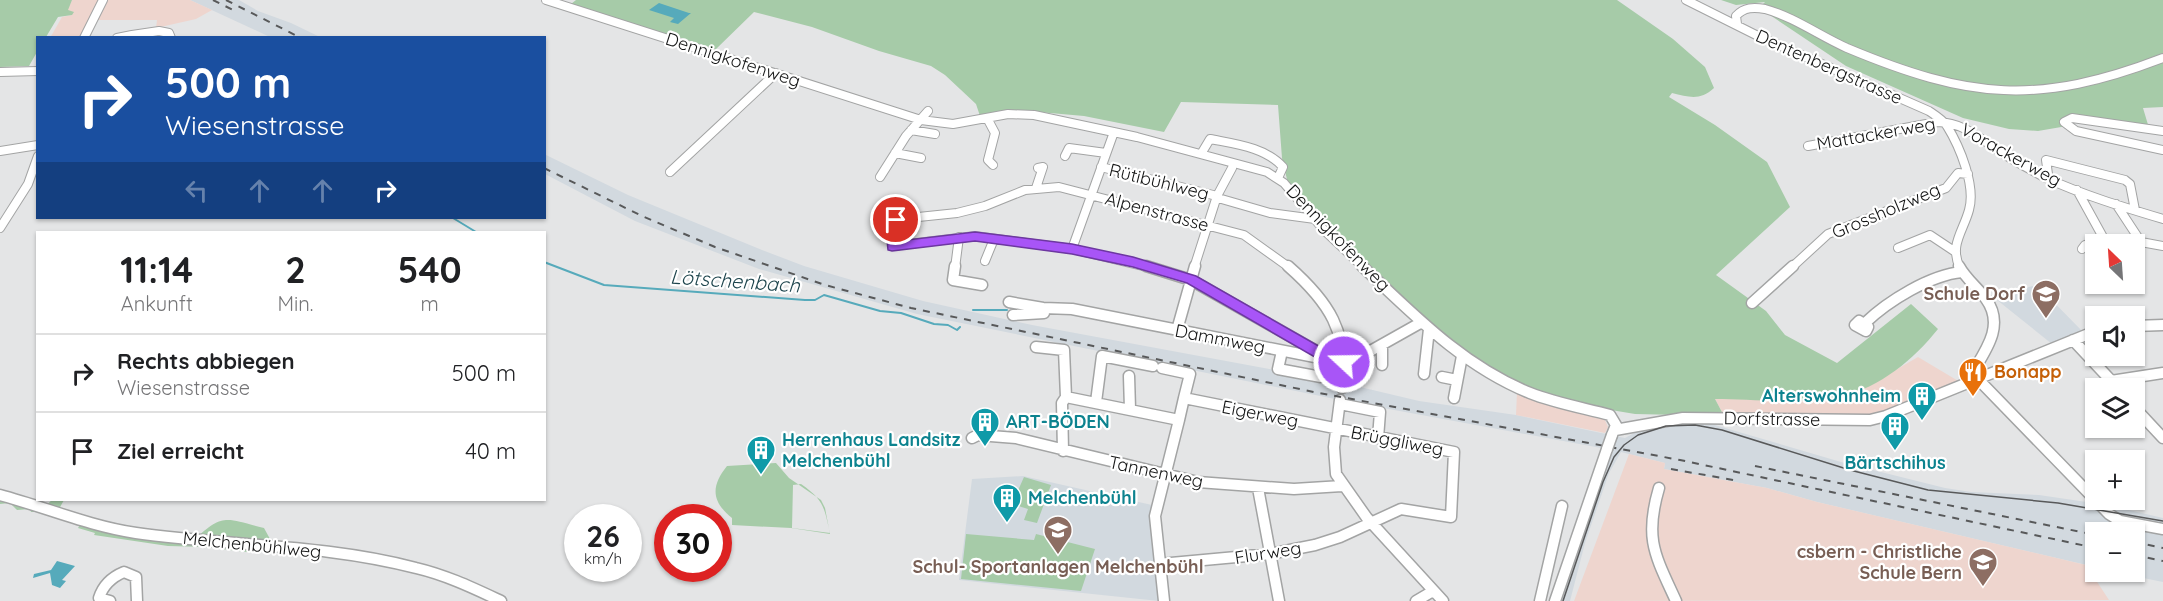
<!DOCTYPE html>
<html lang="de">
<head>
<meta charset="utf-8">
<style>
  body { margin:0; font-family:Quicksand,sans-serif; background:#f2f2f2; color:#202124; height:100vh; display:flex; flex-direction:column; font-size:22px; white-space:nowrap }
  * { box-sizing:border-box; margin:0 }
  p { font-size:20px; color:#757577 }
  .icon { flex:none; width:33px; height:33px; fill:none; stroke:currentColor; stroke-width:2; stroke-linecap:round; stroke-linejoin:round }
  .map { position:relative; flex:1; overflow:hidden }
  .details { position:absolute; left:36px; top:231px; width:510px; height:270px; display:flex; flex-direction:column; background:#fff; border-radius:0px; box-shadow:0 2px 4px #0004 }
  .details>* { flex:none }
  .guide { position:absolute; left:36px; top:36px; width:510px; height:183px; border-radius:0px; box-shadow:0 2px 4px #0004; background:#1a4fa0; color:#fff; overflow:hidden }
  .needle { width:39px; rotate:335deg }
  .tools { position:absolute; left:2085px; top:234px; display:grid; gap:12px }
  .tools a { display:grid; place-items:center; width:60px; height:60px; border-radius:0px; background:#fff; box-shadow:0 2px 4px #0004; font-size:30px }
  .speed { position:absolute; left:564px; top:504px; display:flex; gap:12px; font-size:30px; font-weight:700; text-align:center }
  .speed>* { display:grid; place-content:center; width:78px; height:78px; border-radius:50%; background:#fff; box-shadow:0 2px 4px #0004; line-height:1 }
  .speed small { font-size:15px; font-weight:400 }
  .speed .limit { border:9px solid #d22; background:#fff; color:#111 }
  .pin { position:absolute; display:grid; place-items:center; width:51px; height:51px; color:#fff; margin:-26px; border:3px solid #fff; border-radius:50%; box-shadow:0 2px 6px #0007 }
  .me { position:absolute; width:66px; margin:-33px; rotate:291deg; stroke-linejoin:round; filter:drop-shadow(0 0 4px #0008) }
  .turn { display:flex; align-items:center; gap:21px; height:126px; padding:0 30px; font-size:27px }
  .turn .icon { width:78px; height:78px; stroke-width:2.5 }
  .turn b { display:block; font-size:42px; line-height:51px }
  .lanes { display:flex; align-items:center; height:57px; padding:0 30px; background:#0003; justify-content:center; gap:30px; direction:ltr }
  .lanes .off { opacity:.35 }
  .eta { display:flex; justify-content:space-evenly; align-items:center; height:102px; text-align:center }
  .eta b { font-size:36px; font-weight:800; line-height:42px }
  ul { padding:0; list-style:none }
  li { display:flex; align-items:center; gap:18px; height:78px; padding:0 30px; border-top:2px solid #e0e0e0 }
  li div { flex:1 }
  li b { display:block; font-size:22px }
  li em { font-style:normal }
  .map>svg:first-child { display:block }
  .built { fill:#d2d9df }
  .industrial { fill:#eed5ce }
  .green { fill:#a6cba8; fill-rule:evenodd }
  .water { fill:#56aabb }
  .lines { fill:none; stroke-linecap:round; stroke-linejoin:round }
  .stream { stroke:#56aabb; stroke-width:2 }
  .minor-far1-casing { stroke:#a3a4a4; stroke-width:10 }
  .minor-casing { stroke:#a3a4a4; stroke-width:13 }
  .minor-far1 { stroke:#fff; stroke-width:8 }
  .minor { stroke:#fff; stroke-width:10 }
  .tram { stroke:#58595a; stroke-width:1.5 }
  .rail { stroke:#58595a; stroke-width:2; stroke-dasharray:7 7; stroke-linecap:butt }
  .minor-bridge-casing { stroke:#a3a4a4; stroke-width:13; stroke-linecap:butt }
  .minor-bridge { stroke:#fff; stroke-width:10 }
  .route { fill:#a855f7; stroke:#6d37a1; stroke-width:1.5 }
  .labels { text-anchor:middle; stroke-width:4.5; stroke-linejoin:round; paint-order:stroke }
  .street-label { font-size:18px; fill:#141515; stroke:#fff }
  .education-label { font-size:18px; font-weight:bold; fill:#785e54; stroke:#fff; text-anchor:end }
  .food-label { font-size:18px; font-weight:bold; fill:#c56008; stroke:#fff; text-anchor:start }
  .culture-label { font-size:18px; font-weight:bold; fill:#0d838f; stroke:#fff; text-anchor:start }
  .water-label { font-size:20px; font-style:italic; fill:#1e454d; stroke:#fff }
</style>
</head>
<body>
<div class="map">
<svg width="2163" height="601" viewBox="0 0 2163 601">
  <rect width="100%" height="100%" fill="#e4e5e6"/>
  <!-- built -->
  <path class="built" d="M190,0H239L258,11L291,23L320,37H270Z
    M544,154L628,195L762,250L804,266L923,301L1032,325L1339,382L1419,401L1516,415L1625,438L1640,430L1681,422L1708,423L1841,462L1945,488L1971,492L2039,495L2107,505L2163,518V582L2114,572H2134V532H2096L2095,567L1817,502L1767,488L1664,469L1665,463L1621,452L1609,473L1585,543L1570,601H1560L1612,450L1340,400L917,314L759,269L635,221L545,174Z
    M2037,285L2082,331L2052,344L1992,296Z
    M1023,476L1152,505L1150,516L1159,601L959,580L972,479Z"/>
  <!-- industrial -->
  <path class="industrial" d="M72,0H190L212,10L196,19L156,28L157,20H90L81,37L50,38L62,17L72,15L67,10Z
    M1918,357L1965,385L1886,416H1724L1715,399H1811L1841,396L1868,386Z
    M1517,392L1604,418L1608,427L1605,433L1516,415Z
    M1629,454L1665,463L1664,469L1767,488L1817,502L2086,565L2109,600L1574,601Z"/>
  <!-- green -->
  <path class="green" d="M0,0H72L68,10L74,12L72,15L58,17L46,37L38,38L37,52L29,66L0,67Z
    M576,0H1617L1673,39L1705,67L1714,88C1700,101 1689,97 1672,93L1669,97L1715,125L1767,162L1790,207L1716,275L1766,311L1785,335L1837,363L1911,304L1938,329C1914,359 1880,388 1841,396C1803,405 1754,399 1715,399L1724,416L1635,414L1605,409L1532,391L1454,350L1324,230L1289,188L1282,158L1278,105L1181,102L1164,132L1084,116L1016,110L980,116L976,104L945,75L931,66L879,51L812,27L754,12L715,50L571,4Z
    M1721,0H2163V107L2143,108L2149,128L2072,118L2067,126L2038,131L2009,129L1963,118L1846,66L1767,13L1763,4L1765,2L1736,5Z
    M776,463L789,478L821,500L825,508L830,534L791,528L732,525V518C711,501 711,486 727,466ZM801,484C824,500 824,507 830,533L792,528L793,485Z
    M1024,477L1051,485L1037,523L1024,520L1028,509L1012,504Z
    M0,496L44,507L52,500H64L59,509L89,522L194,540C224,512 226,519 264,528L270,539L265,543L255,544L247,552L205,547L168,546L94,535L95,533L78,528L80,525L43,512H31L30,509L17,510L10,503L0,504Z
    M966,534L1034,540L1036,534L1095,549L1081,591L961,579Z"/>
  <!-- water -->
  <path class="water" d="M659,3L689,13H691L678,24L670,22L674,18L649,10Z
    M57,561L75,566L62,580L66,581L60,588L52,585L50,573L33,578L34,574L51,570Z"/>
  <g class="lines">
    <!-- stream -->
    <path class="stream" d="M453,218L476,232
      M544,262L604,285L805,300H815L824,295L880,311L901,313L934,324L948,325L957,330L960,327
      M973,310H1007"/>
    <!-- minor-far1 casing -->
    <g class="minor-far1-casing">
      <path id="minor-far1" d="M546,0L921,120L953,124L1008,114L1034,115L1137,137L1267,172L1284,183L1324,230L1364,268
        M1686,0L1756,35L1929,111C1935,115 1943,120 1947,126C1960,147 1976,186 1969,210C1963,232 1949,245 1960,268
        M1737,24L1736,16C1744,7 1754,7 1765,9C1794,17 1820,36 1847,48C1969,99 2038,106 2163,58
        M132,35L159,31L169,33L171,38
        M84,38L103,0
        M117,38L132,35L131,38
        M0,72L38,71
        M987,118L995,133L988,160L993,165
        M911,130L935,134
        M2163,131L2072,118L2064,122L2076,131L2163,150
        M1808,146L1937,122C1963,122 1981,139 2002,153C2016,162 2031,170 2046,178C2083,195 2123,207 2163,219
        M0,151L38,145
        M895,153L921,158
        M1201,154L1210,139C1235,144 1265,147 1283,167L1278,178
        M1065,156L1069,148L1106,153
        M1101,167L1217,196
        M670,172L776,73
        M2048,174L2046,160L2125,180L2130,184L2135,210
        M880,177L906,136L928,111
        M1036,188L1043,167L1038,168
        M2077,190L2104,239L2085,245L2082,249
        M1218,198L1270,213L1315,219
        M2116,204L2141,242L2163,246
        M892,220V246L975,236L1072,249L1151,268
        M880,221L957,213L985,206L1025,190L1059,187L1244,235L1290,268
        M0,228L28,184L38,156
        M1898,248L1930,235L1954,251
        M1072,249L1114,132
        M985,261L994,239
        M955,268L959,237
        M1194,268L1217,196L1232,168
        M1791,268L1828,234L1946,188L1958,173L1968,174"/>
    </g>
    <!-- minor casing -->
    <g class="minor-casing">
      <path id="minor" d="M955,266L953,280L982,285
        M1146,266L1191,280L1332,360
        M1288,266C1329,302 1349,332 1342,388
        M1362,266C1414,315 1463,366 1530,393C1555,403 1584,408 1610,415L1616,425L1612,435
        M1959,266C1966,279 1978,288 1986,299C2005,325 1986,350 1972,373L2109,514L2120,521L2163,529
        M1009,302L1043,308L1072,309L1325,359
        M1752,303L1793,266
        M1013,315L1044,313
        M1859,321L1868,327L1866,331L1855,325Z
        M1865,323C1888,301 1930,275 1962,272
        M2134,326L2163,325
        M1177,330L1195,266
        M2073,340L2118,388
        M1382,345V365
        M1036,347L1064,350L1066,397L1062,403L1063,451
        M1282,351L1278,369L1321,377L1324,359
        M1338,362L1358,358L1422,322
        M1162,368L1190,374L1184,398
        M1424,374L1429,329
        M1129,376L1130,409
        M1442,377L1457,380
        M2111,381L2163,373
        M1066,397L1179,420L1184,398L1454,452L1451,517L1401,509L1340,537L1315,545L1269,554L1160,564
        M1454,398L1462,356
        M1340,400L1334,447L1336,474L1367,518L1443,601
        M1096,402L1102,356L1153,366
        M1340,404L1380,412L1378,438
        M2134,407L2163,438
        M1615,430L1683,418L1870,420L1886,416L2096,331
        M972,438L978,435L1016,438L1198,482L1294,489L1342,486
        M1258,488L1279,601
        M1659,488C1644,539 1655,555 1676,601
        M0,495C45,507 89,526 136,533C229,546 325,544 416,568C446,575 473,588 501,601
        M110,601L99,598C103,585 112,577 124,572L136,577L137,601
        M1164,601L1155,516L1179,420
        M1416,601L1433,591
        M1540,601L1562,506
        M1555,601L1607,449"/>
    </g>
    <!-- minor-far1 -->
    <use href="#minor-far1" class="minor-far1"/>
    <!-- minor -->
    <use href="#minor" class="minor"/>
    <!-- tram -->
    <path class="tram" d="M1563,601L1603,482L1614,457L1624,445L1638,435L1666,426L1695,425L1722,430L1850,470L1928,490L2058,503L2163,521"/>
    <!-- rail -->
    <path class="rail" d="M213,0L233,10
      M226,0L301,38
      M544,168L642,216L715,247L825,285L911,308L1314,392L1680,460L2096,548
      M1755,466L2096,535
      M1671,469L1739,481
      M2134,542L2163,548
      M2134,555L2163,561"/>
    <!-- minor-bridge casing -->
    <g class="minor-bridge-casing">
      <path id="minor-bridge" d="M1607,449L1612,435"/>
    </g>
    <!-- minor-bridge -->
    <use href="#minor-bridge" class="minor-bridge"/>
  </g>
  <!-- route -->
  <path class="route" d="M892,215L900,216L902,220L898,223L899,241L975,232L1072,244L1133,257L1196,276L1329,352L1349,358L1351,362L1349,366L1344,367L1320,360L1187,283L1133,267L1072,254L975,241L892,251L888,250L885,220Z"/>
  <!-- icons -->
  <defs>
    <g id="school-pin" transform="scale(1.5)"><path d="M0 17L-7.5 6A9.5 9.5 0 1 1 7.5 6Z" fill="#8d6e63" stroke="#fff"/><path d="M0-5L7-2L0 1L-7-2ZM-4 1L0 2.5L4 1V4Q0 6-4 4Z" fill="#fff"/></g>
    <g id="restaurant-pin" transform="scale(1.5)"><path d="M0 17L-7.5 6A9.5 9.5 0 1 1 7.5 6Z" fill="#e8710a" stroke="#fff"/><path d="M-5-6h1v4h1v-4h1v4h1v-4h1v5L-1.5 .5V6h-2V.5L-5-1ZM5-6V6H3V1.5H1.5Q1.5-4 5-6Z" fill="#fff"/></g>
    <g id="building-pin" transform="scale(1.5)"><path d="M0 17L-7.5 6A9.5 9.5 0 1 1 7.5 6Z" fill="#0f9aa8" stroke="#fff"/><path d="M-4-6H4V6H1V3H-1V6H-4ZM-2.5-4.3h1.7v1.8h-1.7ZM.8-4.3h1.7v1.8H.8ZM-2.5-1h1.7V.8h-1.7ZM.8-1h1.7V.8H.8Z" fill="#fff"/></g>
    <g id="university-pin" transform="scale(1.5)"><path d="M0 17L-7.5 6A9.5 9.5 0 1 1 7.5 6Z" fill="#8d6e63" stroke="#fff"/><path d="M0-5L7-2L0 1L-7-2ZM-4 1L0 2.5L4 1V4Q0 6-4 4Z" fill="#fff"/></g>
  </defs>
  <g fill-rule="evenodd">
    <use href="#school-pin" x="2046" y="294"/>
    <use href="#restaurant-pin" x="1973" y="372"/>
    <use href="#building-pin" x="1922" y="396"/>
    <use href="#building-pin" x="985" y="422"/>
    <use href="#building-pin" x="1895" y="426"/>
    <use href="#building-pin" x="761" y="450"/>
    <use href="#building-pin" x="1007" y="498"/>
    <use href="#school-pin" x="1058" y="530"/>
    <use href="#university-pin" x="1983" y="562"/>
  </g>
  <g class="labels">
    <!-- street labels -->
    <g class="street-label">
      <text transform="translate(733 60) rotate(18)" y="6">Dennigkofenweg</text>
      <text transform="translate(1829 67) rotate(24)" y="6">Dentenbergstrasse</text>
      <text transform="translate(1876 134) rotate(-10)" y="6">Mattackerweg</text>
      <text transform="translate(2011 155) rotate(29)" y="6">Vorackerweg</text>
      <text transform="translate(1159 182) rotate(14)" y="6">Rütibühlweg</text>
      <text transform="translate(1886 211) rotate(-23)" y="6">Grossholzweg</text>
      <text transform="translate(1157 212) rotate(15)" y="6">Alpenstrasse</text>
      <text transform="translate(1338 238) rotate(46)" y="6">Dennigkofenweg</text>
      <text transform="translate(1220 339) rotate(11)" y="6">Dammweg</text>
      <text transform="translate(1260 414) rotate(11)" y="6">Eigerweg</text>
      <text transform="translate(1772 419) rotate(1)" y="6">Dorfstrasse</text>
      <text transform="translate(1397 441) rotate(11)" y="6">Brüggliweg</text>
      <text transform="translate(1156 472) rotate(12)" y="6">Tannenweg</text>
      <text transform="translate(252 545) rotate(6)" y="6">Melchenbühlweg</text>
      <text transform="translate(1268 553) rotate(-9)" y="6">Flurweg</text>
    </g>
    <!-- education labels -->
    <g class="education-label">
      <text x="2025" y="300">Schule Dorf</text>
      <text x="1962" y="558">csbern - Christliche<tspan x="1962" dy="21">Schule Bern</tspan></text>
      <text x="1058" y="573" text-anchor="middle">Schul- Sportanlagen Melchenbühl</text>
    </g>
    <!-- food labels -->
    <g class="food-label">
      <text x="1994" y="378">Bonapp</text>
    </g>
    <!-- culture labels -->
    <g class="culture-label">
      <text x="1901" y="402" text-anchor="end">Alterswohnheim</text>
      <text x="1006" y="428">ART-BÖDEN</text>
      <text x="782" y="446">Herrenhaus Landsitz<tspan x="782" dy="21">Melchenbühl</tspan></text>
      <text x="1895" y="469" text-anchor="middle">Bärtschihus</text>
      <text x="1028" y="504">Melchenbühl</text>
    </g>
    <!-- water labels -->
    <g class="water-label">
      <text transform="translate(735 281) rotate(4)" y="7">Lötschenbach</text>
    </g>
  </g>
</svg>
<div class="tools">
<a><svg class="needle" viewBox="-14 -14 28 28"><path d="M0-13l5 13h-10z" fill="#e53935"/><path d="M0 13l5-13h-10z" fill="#757577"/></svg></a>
<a><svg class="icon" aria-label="sound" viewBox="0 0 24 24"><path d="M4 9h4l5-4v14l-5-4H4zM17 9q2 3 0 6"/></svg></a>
<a><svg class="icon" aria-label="layers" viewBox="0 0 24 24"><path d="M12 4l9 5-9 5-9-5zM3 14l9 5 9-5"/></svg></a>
<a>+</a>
<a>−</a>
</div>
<div class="speed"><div>26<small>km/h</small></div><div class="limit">30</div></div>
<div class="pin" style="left:896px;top:220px;background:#d93025"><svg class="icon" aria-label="arrive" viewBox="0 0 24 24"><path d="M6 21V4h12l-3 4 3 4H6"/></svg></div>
<svg class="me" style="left:1344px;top:362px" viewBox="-20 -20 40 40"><circle r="17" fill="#a855f7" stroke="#fff" stroke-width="3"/><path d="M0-11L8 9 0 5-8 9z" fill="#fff"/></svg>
<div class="guide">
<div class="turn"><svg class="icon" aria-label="right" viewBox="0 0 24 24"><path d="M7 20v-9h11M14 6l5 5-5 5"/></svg><div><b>500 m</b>Wiesenstrasse</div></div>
<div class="lanes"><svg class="icon off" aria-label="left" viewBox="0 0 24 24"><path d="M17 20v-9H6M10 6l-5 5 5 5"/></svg><svg class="icon off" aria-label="ahead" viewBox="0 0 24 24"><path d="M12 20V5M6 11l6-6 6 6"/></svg><svg class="icon off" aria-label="ahead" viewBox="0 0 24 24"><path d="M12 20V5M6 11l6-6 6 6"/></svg><svg class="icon" aria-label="right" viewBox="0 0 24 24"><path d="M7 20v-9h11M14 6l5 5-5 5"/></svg></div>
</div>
<section class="details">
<div class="eta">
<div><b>11:14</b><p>Ankunft</p></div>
<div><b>2</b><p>Min.</p></div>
<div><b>540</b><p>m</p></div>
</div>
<ul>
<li><svg class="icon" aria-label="right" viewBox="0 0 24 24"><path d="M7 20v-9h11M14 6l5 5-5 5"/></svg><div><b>Rechts abbiegen</b><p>Wiesenstrasse</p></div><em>500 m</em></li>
<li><svg class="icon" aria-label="arrive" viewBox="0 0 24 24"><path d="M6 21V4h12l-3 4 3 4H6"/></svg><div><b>Ziel erreicht</b></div><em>40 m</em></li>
</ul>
</section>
</div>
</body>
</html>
